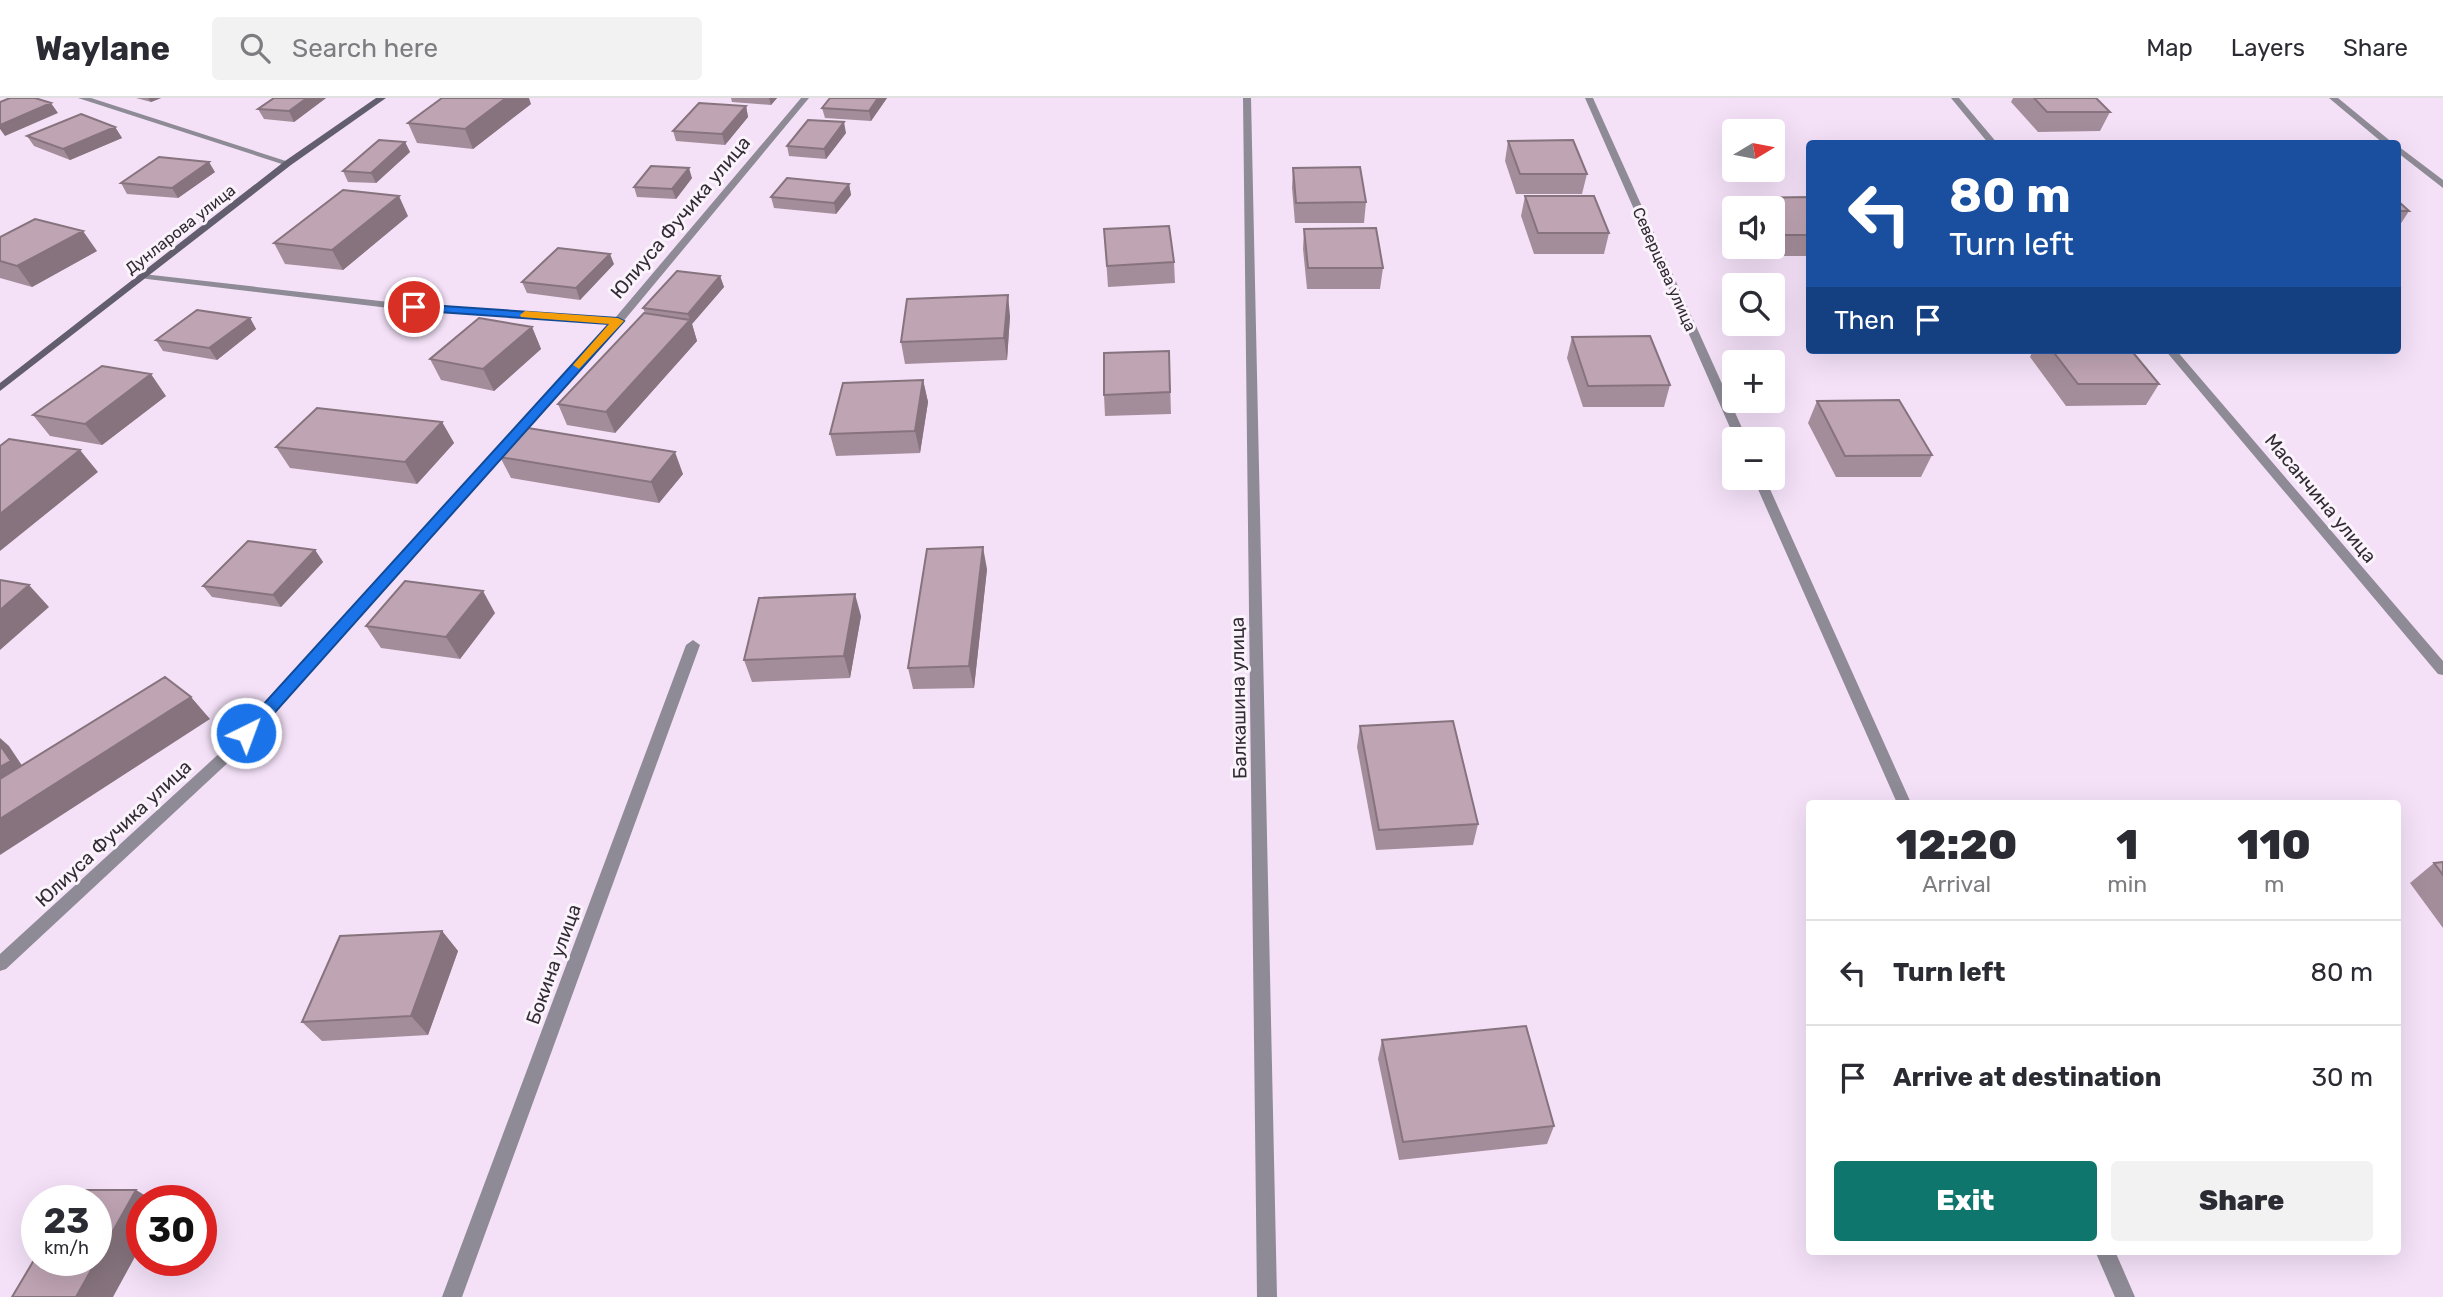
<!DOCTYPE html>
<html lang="en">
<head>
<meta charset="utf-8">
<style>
  body { margin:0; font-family:Rubik,sans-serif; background:#f2f2f3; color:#2b2b33; height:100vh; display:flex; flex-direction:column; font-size:26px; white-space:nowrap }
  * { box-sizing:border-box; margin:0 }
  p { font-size:23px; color:#7c7c81 }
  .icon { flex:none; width:38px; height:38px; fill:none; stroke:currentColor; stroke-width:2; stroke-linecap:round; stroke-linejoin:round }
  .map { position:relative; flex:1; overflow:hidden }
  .side { position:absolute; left:1806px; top:702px; width:595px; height:455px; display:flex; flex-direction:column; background:#fff; border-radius:7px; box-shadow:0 7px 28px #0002 }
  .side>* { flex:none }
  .hud { position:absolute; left:1806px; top:42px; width:595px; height:214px; border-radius:7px; box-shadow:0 7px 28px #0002; background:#1a4fa0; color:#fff; overflow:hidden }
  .needle { width:46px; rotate:80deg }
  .controls { position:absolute; left:1722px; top:21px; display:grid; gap:14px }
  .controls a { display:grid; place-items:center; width:63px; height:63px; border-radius:7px; background:#fff; box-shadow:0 7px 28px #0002; font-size:35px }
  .speed { position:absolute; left:21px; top:1087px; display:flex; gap:14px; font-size:35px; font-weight:700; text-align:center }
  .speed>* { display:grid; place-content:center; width:91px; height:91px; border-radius:50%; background:#fff; box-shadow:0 7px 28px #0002; line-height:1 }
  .speed small { font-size:18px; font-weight:400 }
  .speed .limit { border:10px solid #d22; background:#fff; color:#111 }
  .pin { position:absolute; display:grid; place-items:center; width:60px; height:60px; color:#fff; margin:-30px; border:4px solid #fff; border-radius:50%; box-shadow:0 2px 7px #0007 }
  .me { position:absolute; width:77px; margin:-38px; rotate:42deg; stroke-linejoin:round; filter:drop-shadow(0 0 5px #0008) }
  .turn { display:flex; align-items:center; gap:24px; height:147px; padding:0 28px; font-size:32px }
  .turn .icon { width:91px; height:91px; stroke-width:2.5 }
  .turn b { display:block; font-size:49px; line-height:60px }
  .then { display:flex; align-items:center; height:66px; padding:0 28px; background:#0003; gap:14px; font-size:26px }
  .eta { display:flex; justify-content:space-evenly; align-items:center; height:119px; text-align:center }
  .eta b { font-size:42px; font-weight:800; line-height:49px }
  .button { display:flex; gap:14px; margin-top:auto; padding:14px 28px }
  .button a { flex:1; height:80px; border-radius:7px; background:#0f766e; color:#fff; font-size:28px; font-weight:800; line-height:80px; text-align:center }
  .button a+a { background:#f2f2f3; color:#2b2b33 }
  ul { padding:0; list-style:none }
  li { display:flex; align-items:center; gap:21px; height:105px; padding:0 28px; border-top:2px solid #e1e1e2 }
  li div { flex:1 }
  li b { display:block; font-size:26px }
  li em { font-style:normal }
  header { display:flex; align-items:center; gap:42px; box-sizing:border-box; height:98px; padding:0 35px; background:#fff; border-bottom:2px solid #e1e1e2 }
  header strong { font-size:33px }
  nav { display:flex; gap:38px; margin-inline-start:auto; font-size:24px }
  .search { width:490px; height:63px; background:#f2f2f3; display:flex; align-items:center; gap:18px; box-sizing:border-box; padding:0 24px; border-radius:7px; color:#7c7c81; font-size:26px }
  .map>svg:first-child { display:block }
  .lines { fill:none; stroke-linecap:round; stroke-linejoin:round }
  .street { fill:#8e8b96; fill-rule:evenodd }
  .secondary { fill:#635e6e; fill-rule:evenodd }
  .wall { fill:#a48d9a }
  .shaded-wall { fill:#86737d }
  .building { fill:#bfa4b3; stroke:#86737d; stroke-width:2 }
  .route { fill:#1a73e8; stroke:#114b97; stroke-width:2 }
  .slow { fill:#f59e0b }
  .labels { text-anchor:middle; stroke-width:6; stroke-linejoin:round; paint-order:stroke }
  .far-street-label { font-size:16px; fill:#322b34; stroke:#fbf3fc }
  .street-label { font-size:19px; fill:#322b34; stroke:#fbf3fc }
</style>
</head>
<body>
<header>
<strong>Waylane</strong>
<div class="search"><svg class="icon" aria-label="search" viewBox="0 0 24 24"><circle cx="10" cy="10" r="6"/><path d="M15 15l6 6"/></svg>Search here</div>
<nav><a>Map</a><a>Layers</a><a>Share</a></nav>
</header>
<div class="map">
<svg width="2443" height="1199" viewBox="0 0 2443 1199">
  <rect width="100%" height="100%" fill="#f4e1f8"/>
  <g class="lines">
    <!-- street -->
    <path class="street" d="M78,0H91L292,65L285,67Z
      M801,0H809L622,225L233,660L6,871L0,873V856L223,652L610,226L389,210L147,181L143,180V176L389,204L615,220Z
      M1243,0H1251L1277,1199H1257Z
      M1585,0H1593L1747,341H1735Z
      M1951,0H1959L1998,46H1989Z
      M2329,0H2338L2394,46H2384Z
      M2398,48L2443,82V90L2398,55Z
      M2165,252H2176L2443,563V577L2438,576Z
      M1753,380H1765L1911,705H1897Z
      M693,542L700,547L462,1199H442L686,547Z
      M2095,1153H2115L2135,1199H2115Z"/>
    <!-- secondary -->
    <path class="secondary" d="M376,0H386L291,67L0,293V285L285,63Z"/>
  </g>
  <!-- wall -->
  <path class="wall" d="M136,0H161L151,4Z
    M274,0H326L294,24L264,21L258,11Z
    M731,0H777L771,7L732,4Z
    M887,0L871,23L825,20L822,10Z
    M2013,0H2096L2110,14L2100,33L2038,34L2011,4Z
    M531,6L473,51L417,45L408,25Z
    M746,8L748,19L725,47L676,43L673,33Z
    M115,29L122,40L70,62L34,48L27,38Z
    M846,35L826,61L789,58L787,48Z
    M1508,43L1587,76L1582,96H1516L1505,63Z
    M405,44L410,54L376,85L348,84L343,73Z
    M1293,70L1366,104L1364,125H1295L1292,90Z
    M215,74L178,100L127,96L121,85Z
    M692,80L676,101L637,99L634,89Z
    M849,86L851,97L836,116L774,110L771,99Z
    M1525,98L1609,135L1604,156H1534L1521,118Z
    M1810,99V158H1761L1756,149H1773V110H1743L1747,100Z
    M2398,103L2409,113L2398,130Z
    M408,118L343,172L285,166L274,145Z
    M1104,131L1174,164L1175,185L1108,189Z
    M1304,131L1383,170L1380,191H1307L1303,151Z
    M0,139L97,153L32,189L0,180Z
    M614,166L580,202L527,195L522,184Z
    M720,178L724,189L692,226L697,243L615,335L567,327L558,306L645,215L643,210Z
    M1010,218L1007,262L905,266L901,244Z
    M250,220L256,231L217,262L163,253L156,242Z
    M532,229L541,251L494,293L441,282L430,261Z
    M1572,239L1670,287L1664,309H1583L1567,260Z
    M2033,252H2131L2159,286L2146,307L2066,308L2030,259Z
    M1169,253L1171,316L1105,318L1104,297Z
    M923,282L928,304L920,355L836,358L830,336Z
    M166,298L102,347L50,338L33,317Z
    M1817,303L1932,357L1921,379H1836L1808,325Z
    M442,324L454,345L417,386L290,370L276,349Z
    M500,359L683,376L659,405L511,380Z
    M315,452L323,464L281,509L212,499L203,488Z
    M987,471L974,590L913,591L908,570Z
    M495,515L460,561L381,550L366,528Z
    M861,518L850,580L752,584L744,562Z
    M1360,628L1478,726L1473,747L1376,752L1357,649Z
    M2443,764V830L2410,785L2434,765Z
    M442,833L458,853L428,937L322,943L302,924Z
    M1382,942L1554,1028L1547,1046L1399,1062L1378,961Z"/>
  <!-- shaded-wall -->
  <path class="shaded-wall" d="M148,0H161L151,4Z
    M307,0H326L294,24L289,13Z
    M506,0H529L531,6L473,51L465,31Z
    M769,0H777L771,7Z
    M878,0H887L871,23L869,13Z
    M51,5L58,15L5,38L0,31V27Z
    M746,8L748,19L725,47L722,36Z
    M844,24L846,35L826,61L824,51Z
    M115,29L122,40L70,62L63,51Z
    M405,44L410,54L376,85L371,75Z
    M209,64L215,74L178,100L172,90Z
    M689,70L692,80L676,101L672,91Z
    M849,86L851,97L836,116L834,105Z
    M399,98L408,118L343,172L332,152Z
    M83,133L97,153L32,189L17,168Z
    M610,156L614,166L580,202L576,190Z
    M720,178L724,189L692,226L697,243L615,335L606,314L690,222L688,216Z
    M1008,197L1010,218L1007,262L1004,240Z
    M250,220L256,231L217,262L209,250Z
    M532,229L541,251L494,293L483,271Z
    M151,276L166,298L102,347L85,326Z
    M923,282L928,304L920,355L915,333Z
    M442,324L454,345L417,386L405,364Z
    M80,352L98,374L0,453V416Z
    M675,354L683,376L659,405L651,384Z
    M983,449L987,471L974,590L969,568Z
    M315,452L323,464L281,509L273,497Z
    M29,487L49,509L0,552V512Z
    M483,493L495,515L460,561L446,539Z
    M855,496L861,518L850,580L844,558Z
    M191,599L210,621L0,757V721Z
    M0,640L9,648L33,684L0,702Z
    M442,833L458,853L428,937L411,918Z
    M136,1092L153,1102H142V1146L113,1199H76Z"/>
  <!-- building -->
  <path class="building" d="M10,0H35L51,5L0,27V4Z
    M274,0H307L289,13L258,11Z
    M442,0H506L465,31L408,25Z
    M830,0H878L869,13L822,10Z
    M2034,0H2096L2110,14H2047Z
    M699,5L746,8L722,36L673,33Z
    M81,16L115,29L63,51L27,38Z
    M808,22L844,24L824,51L787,48Z
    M379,42L405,44L371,75L343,73Z
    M1573,42L1587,76H1520L1508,43Z
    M159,59L209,64L172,90L121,85Z
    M651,68L689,70L672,91L634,89Z
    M1360,69L1366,104L1296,105L1293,70Z
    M787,80L849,86L834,105L771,99Z
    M343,92L399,98L332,152L274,145Z
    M1525,98H1594L1609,135H1538Z
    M1810,99V137H1773V110H1752L1747,100Z
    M2398,103L2409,113H2398Z
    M35,121L83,133L17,168L0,163V139Z
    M1169,128L1174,164L1107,168L1104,131Z
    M1376,130L1383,170H1308L1304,131Z
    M558,150L610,156L576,190L522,184Z
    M677,173L720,178L688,216L643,210Z
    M1008,197L1004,240L901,244L907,201Z
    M197,212L250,220L209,250L156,242Z
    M644,215L690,222L606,314L558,306Z
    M479,220L532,229L483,271L430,261Z
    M1650,238L1670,287L1588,288L1572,239Z
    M2052,252H2131L2159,286H2078Z
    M1169,253L1170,294L1104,297V255Z
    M102,268L151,276L85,326L33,317Z
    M923,282L915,333L830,336L843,285Z
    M1899,302L1932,357L1845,358L1817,303Z
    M317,310L442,324L405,364L276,349Z
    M528,330L675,354L651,384L500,359Z
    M9,341L80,352L0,416V348Z
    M248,443L315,452L273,497L203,488Z
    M983,449L969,568L908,570L927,451Z
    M0,482L29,487L0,512Z
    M405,483L483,493L446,539L366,528Z
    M855,496L844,558L744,562L759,500Z
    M165,579L191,599L0,721V681Z
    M1453,623L1478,726L1379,732L1360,628Z
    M0,647L11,663L0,669Z
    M2443,764V777L2434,765Z
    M442,833L411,918L302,924L340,838Z
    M1526,928L1554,1028L1403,1044L1382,942Z
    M75,1092H136L76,1199H12L37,1157V1162H96V1102H69Z"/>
  <!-- route -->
  <path class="route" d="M414,206L618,220L624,223L252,640H241V631L609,226L410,212V207Z"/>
  <!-- slow -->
  <path class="slow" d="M525,213L618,220L624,223L579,271L573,267L609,226L521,219L520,217Z"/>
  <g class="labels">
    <!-- far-street labels -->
    <g class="far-street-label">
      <text transform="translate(180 131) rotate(-38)" y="6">Дунларова улица</text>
      <text transform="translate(1665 171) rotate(66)" y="6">Северцева улица</text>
    </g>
    <!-- street labels -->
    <g class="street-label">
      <text transform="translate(680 119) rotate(-50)" y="7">Юлиуса Фучика улица</text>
      <text transform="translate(2321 400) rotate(50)" y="7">Масанчина улица</text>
      <text transform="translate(1238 600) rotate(-91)" y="7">Балкашина улица</text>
      <text transform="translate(113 735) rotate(-43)" y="7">Юлиуса Фучика улица</text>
      <text transform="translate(553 866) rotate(-70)" y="7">Бокина улица</text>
    </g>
  </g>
</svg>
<div class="controls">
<a><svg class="needle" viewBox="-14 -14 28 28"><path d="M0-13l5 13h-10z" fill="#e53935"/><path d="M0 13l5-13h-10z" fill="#7c7c81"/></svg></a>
<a><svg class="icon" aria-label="sound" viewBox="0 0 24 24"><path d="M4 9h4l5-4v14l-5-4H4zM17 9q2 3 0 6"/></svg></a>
<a><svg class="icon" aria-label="search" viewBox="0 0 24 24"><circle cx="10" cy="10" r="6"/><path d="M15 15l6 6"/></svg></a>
<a>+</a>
<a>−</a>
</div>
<div class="speed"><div>23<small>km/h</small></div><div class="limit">30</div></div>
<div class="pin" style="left:414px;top:209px;background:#d93025"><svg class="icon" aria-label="arrive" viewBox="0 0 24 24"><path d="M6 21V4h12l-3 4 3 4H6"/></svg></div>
<svg class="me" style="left:246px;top:635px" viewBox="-20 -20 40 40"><circle r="17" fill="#1a73e8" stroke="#fff" stroke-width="3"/><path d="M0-11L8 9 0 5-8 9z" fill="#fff"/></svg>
<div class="hud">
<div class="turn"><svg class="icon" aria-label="left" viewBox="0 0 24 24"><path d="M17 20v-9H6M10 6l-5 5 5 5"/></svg><div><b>80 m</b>Turn left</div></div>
<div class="then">Then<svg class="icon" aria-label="arrive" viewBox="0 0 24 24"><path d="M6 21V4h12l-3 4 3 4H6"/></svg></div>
</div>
<section class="side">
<div class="eta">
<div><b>12:20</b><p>Arrival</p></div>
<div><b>1</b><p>min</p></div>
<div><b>110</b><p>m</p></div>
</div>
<ul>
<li><svg class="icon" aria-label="left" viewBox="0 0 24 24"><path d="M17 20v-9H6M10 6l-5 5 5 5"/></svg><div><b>Turn left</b></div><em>80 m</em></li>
<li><svg class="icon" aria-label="arrive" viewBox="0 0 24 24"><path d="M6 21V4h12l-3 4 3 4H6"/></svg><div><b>Arrive at destination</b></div><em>30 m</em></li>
</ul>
<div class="button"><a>Exit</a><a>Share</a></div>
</section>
</div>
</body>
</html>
